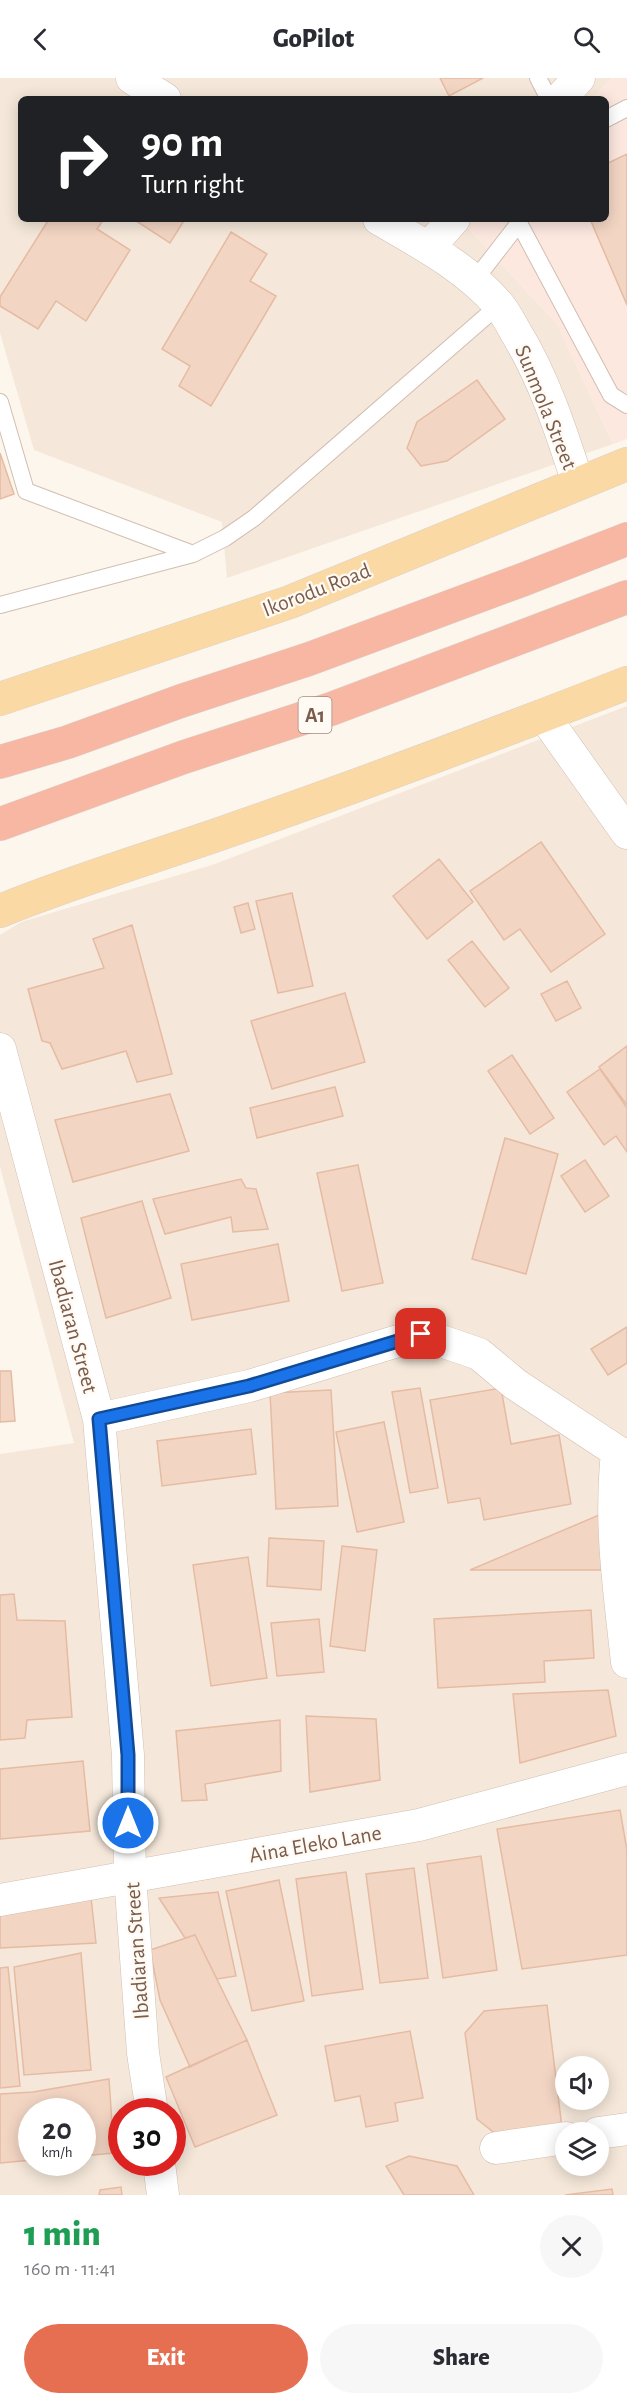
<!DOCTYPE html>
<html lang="en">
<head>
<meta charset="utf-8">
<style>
  body { margin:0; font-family:"Alegreya Sans",sans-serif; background:#f7f7f7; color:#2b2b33; height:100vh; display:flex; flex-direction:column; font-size:22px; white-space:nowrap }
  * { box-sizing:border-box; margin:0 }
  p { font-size:20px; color:#7c7c81 }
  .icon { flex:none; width:33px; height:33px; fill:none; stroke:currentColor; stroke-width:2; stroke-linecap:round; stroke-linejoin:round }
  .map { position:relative; height:2117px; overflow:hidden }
  .details { display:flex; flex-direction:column; background:#fff; flex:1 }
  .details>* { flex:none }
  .hud { position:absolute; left:18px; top:18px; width:591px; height:126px; border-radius:9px; box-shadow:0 3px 15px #0003; background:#202124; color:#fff; overflow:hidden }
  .buttons { position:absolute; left:555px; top:1978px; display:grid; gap:12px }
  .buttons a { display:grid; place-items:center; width:54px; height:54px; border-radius:50%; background:#fff; box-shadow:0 3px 15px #0003; font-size:30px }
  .speed { position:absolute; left:18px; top:2020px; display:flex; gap:12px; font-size:30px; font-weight:700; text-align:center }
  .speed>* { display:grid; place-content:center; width:78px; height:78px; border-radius:50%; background:#fff; box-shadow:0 3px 15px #0003; line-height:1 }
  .speed small { font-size:15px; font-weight:400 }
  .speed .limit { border:9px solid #d22; background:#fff; color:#111 }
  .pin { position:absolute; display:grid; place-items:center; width:51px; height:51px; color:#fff; margin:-26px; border-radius:12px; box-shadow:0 3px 9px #0006 }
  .me { position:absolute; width:66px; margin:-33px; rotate:0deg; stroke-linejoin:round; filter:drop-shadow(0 0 4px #0008) }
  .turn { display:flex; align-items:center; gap:21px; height:126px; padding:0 24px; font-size:27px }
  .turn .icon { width:78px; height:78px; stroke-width:2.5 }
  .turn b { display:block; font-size:42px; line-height:51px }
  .round { display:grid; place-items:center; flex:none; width:63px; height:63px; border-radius:32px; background:#f7f7f7 }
  .summary { display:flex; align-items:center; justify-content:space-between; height:102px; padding:0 24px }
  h1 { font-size:36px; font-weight:800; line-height:45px; color:#1e9e55 }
  .cta { display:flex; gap:12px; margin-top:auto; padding:12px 24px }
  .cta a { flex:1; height:69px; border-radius:36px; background:#e76f51; color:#fff; font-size:24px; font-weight:800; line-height:69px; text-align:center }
  .cta a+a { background:#f7f7f7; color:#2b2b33 }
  header { display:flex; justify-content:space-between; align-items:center; height:78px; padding:0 24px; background:#fff; font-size:27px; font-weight:800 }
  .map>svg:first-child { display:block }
  .residential { fill:#f5e8da; fill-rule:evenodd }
  .commercial { fill:#fde8e0 }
  .building { fill:#f3d5c3; stroke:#e6bba3; stroke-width:1.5 }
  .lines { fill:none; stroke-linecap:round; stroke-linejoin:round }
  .service-casing { stroke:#d1beb0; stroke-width:18 }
  .minor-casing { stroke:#d1beb0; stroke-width:33 }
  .primary-casing { stroke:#dad1cd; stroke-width:34 }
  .motorway-casing { stroke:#dad1cd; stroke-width:34 }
  .service { stroke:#fff; stroke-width:16 }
  .minor { stroke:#fff; stroke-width:32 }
  .primary { stroke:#fbd9a5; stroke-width:33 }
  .motorway { stroke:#f7b7a3; stroke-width:33 }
  .route-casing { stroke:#114b97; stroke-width:15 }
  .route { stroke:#1a73e8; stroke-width:10 }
  .labels { text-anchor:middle; stroke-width:4.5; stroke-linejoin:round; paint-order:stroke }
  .shield { fill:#fffaf3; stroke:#a28b7f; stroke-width:1.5 }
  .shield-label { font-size:21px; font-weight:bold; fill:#7a5c4d }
  .street-label { font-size:22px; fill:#7a5c4d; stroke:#fffaf3 }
</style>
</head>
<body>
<header><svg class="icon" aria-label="back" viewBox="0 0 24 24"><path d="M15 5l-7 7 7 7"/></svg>GoPilot<svg class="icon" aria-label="search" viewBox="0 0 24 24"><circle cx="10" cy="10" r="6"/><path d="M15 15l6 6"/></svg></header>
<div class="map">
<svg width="627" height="2117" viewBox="0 0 627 2117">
  <rect width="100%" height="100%" fill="#fdf6ec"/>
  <!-- residential -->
  <path class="residential" d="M0,0H612L592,21H21V141H475L467,149L557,246L613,366L227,500L222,444L34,372L0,255Z
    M627,628V2117H0V1376L74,1365L0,1089V857L21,844L212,787ZM566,1989H598V2022H566ZM32,2034H82V2085H32ZM122,2034H172V2085H122ZM566,2055H598V2088H566Z"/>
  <!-- commercial -->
  <path class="commercial" d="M612,0H627V361L613,366L557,246L467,149L475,141H606V21H592Z"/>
  <!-- building -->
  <path class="building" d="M440,0H483L449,18Z
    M627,76V227L590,141H606V86Z
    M49,141H104L97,151L130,172L86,243L56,223L38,251L0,228V219Z
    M133,141H185L170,165Z
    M231,154L267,176L250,203L276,218L211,328L179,308L190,288L162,271Z
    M477,302L505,341L447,383L421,388L407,370L417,344Z
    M0,375L14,416L0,421Z
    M541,764L605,856L551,894L520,851L504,862L470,813Z
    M439,781L473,824L427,861L393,818Z
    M292,815L313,908L278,915L256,823Z
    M248,825L255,851L241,855L234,829Z
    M132,847L172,996L137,1004L126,973L62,991L50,965L42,963L28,911L104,890L93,861Z
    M472,863L509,910L485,929L448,882Z
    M567,903L581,930L556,943L541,916Z
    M345,915L365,984L272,1011L251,943Z
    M627,968V1027L599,989Z
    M512,977L554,1040L530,1056L488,993Z
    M600,991L627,1030V1074L616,1058L604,1067L567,1014Z
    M335,1009L343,1038L257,1060L250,1030Z
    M170,1016L189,1073L73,1104L55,1042Z
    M505,1060L558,1076L526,1196L472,1181Z
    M585,1082L609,1118L585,1134L561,1098Z
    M358,1087L383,1205L342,1213L317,1095Z
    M241,1101L246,1110L256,1111L268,1151L233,1154L231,1139L165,1156L153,1121Z
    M142,1123L171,1220L106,1240L81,1140Z
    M278,1166L289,1223L192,1242L181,1186Z
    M627,1249V1285L608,1297L591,1271Z
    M0,1293H11L15,1343L0,1344Z
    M420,1310L438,1410L410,1415L392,1314Z
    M501,1310L511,1366L559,1357L571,1426L484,1442L480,1420L448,1425L430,1322Z
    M331,1312L338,1428L276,1431L270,1315Z
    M384,1344L404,1444L357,1454L336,1354Z
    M251,1351L256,1396L162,1408L157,1363Z
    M599,1437L605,1492H470Z
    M269,1460L324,1463L321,1512L267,1508Z
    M342,1468L377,1472L365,1573L330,1568Z
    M248,1479L267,1600L211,1608L193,1487Z
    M14,1516L17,1542L65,1543L72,1639L27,1642L25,1660L0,1662V1517Z
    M591,1532L594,1580L544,1583L545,1604L438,1610L434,1541Z
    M319,1541L324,1594L277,1598L271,1545Z
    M608,1612L616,1658L520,1685L513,1616Z
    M306,1638L376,1641L380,1702L310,1714Z
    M280,1642L281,1693L205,1706L207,1722L182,1723L176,1653Z
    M83,1683L90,1753L0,1761V1691Z
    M620,1732L627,1772V1877L522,1891L497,1751Z
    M481,1778L497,1892L443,1900L427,1786Z
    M414,1790L428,1900L380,1905L366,1796Z
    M346,1794L363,1911L312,1918L296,1801Z
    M279,1802L304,1923L252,1933L226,1813Z
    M90,1810L96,1865L0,1870V1827Z
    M218,1814L236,1898L217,1901L195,1857L185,1860L159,1820Z
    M195,1857L247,1962L190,1989L160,1922L150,1872Z
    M81,1875L91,1992L24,1997L14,1889Z
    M8,1889L20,2008L0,2010V1890Z
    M547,1927L562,2050L502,2061L477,2041L465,1955L484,1933Z
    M410,1953L423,2020L395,2025L398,2043L366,2049L360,2018L335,2023L325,1968Z
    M247,1962L277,2037L195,2069L166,1999Z
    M109,2001L114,2075L82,2078V2034H32V2082L0,2085V2016L33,2014Z
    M409,2078L457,2088L474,2117H404L386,2088Z
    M121,2109L122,2117H99L100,2112Z
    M612,2111L613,2117H565Z"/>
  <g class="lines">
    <!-- service casing -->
    <g class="service-casing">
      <path id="service" d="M538,0L549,21
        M606,41L627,30
        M519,145L611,317L627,327
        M474,203L519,145L520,141
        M0,324L26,413L193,476
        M0,527L193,476L225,460L254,440L499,227"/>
    </g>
    <!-- minor casing -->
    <g class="minor-casing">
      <path id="minor" d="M132,0L165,21
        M560,21L579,0
        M379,141C420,165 466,189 498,226C505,234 510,244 515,253C544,300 561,353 578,405
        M428,170L454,141
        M544,638L627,755
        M0,971L99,1341L128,1677L130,1798L143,1975L152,2034
        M99,1341L249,1308L421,1256L479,1276L515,1306L624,1378
        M627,1376L616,1385C610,1452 620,1518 627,1584
        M0,1822L419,1747L627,1691
        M598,2055L627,2051
        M496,2070L566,2060
        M159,2085L163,2117"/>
    </g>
    <!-- primary casing -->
    <g class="primary-casing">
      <path id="primary" d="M0,621L290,524L627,386
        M0,833C76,802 154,779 231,752C364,706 496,656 627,605"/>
    </g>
    <!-- motorway casing -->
    <g class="motorway-casing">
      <path id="motorway" d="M0,684L68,664L181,623L309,581L522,502L627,461
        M0,746L184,679L331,631L627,519"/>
    </g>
    <!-- service -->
    <use href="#service" class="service"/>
    <!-- minor -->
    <use href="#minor" class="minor"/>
    <!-- primary -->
    <use href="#primary" class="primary"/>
    <!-- motorway -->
    <use href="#motorway" class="motorway"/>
  </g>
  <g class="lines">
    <!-- route casing -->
    <g class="route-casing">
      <path id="route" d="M128,1745V1677L99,1341L249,1308L421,1256"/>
    </g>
    <!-- route -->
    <use href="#route" class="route"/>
  </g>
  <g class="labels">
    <!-- shield labels -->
    <rect class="shield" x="298.5" y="619" width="33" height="36" rx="4.5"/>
    <g class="shield-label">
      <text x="315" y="644">A1</text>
    </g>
    <!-- street labels -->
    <g class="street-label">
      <text transform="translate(547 329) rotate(68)" y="8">Sunmola Street</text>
      <text transform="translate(316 511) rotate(-21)" y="8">Ikorodu Road</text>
      <text transform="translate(74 1248) rotate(75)" y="8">Ibadiaran Street</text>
      <text transform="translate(315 1765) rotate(-10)" y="8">Aina Eleko Lane</text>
      <text transform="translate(136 1873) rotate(-94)" y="8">Ibadiaran Street</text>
    </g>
  </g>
</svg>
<div class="buttons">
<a><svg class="icon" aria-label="sound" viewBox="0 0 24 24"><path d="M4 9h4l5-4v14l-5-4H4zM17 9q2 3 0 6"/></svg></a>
<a><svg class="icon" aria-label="layers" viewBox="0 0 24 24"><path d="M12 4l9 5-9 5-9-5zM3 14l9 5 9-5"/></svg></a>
</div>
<div class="speed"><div>20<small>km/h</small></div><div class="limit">30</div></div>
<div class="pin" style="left:421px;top:1256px;background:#d93025"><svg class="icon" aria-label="arrive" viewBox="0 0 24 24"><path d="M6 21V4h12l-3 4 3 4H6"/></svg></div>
<svg class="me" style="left:128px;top:1745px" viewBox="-20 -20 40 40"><circle r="17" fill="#1a73e8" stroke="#fff" stroke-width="3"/><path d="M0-11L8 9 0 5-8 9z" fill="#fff"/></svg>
<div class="hud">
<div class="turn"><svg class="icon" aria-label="right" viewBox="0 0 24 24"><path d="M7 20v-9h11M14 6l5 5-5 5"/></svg><div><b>90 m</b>Turn right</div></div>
</div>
</div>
<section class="details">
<div class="summary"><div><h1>1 min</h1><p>160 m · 11:41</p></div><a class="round"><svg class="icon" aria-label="close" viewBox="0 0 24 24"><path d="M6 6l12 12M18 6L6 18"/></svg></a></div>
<div class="cta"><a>Exit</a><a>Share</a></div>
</section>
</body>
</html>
